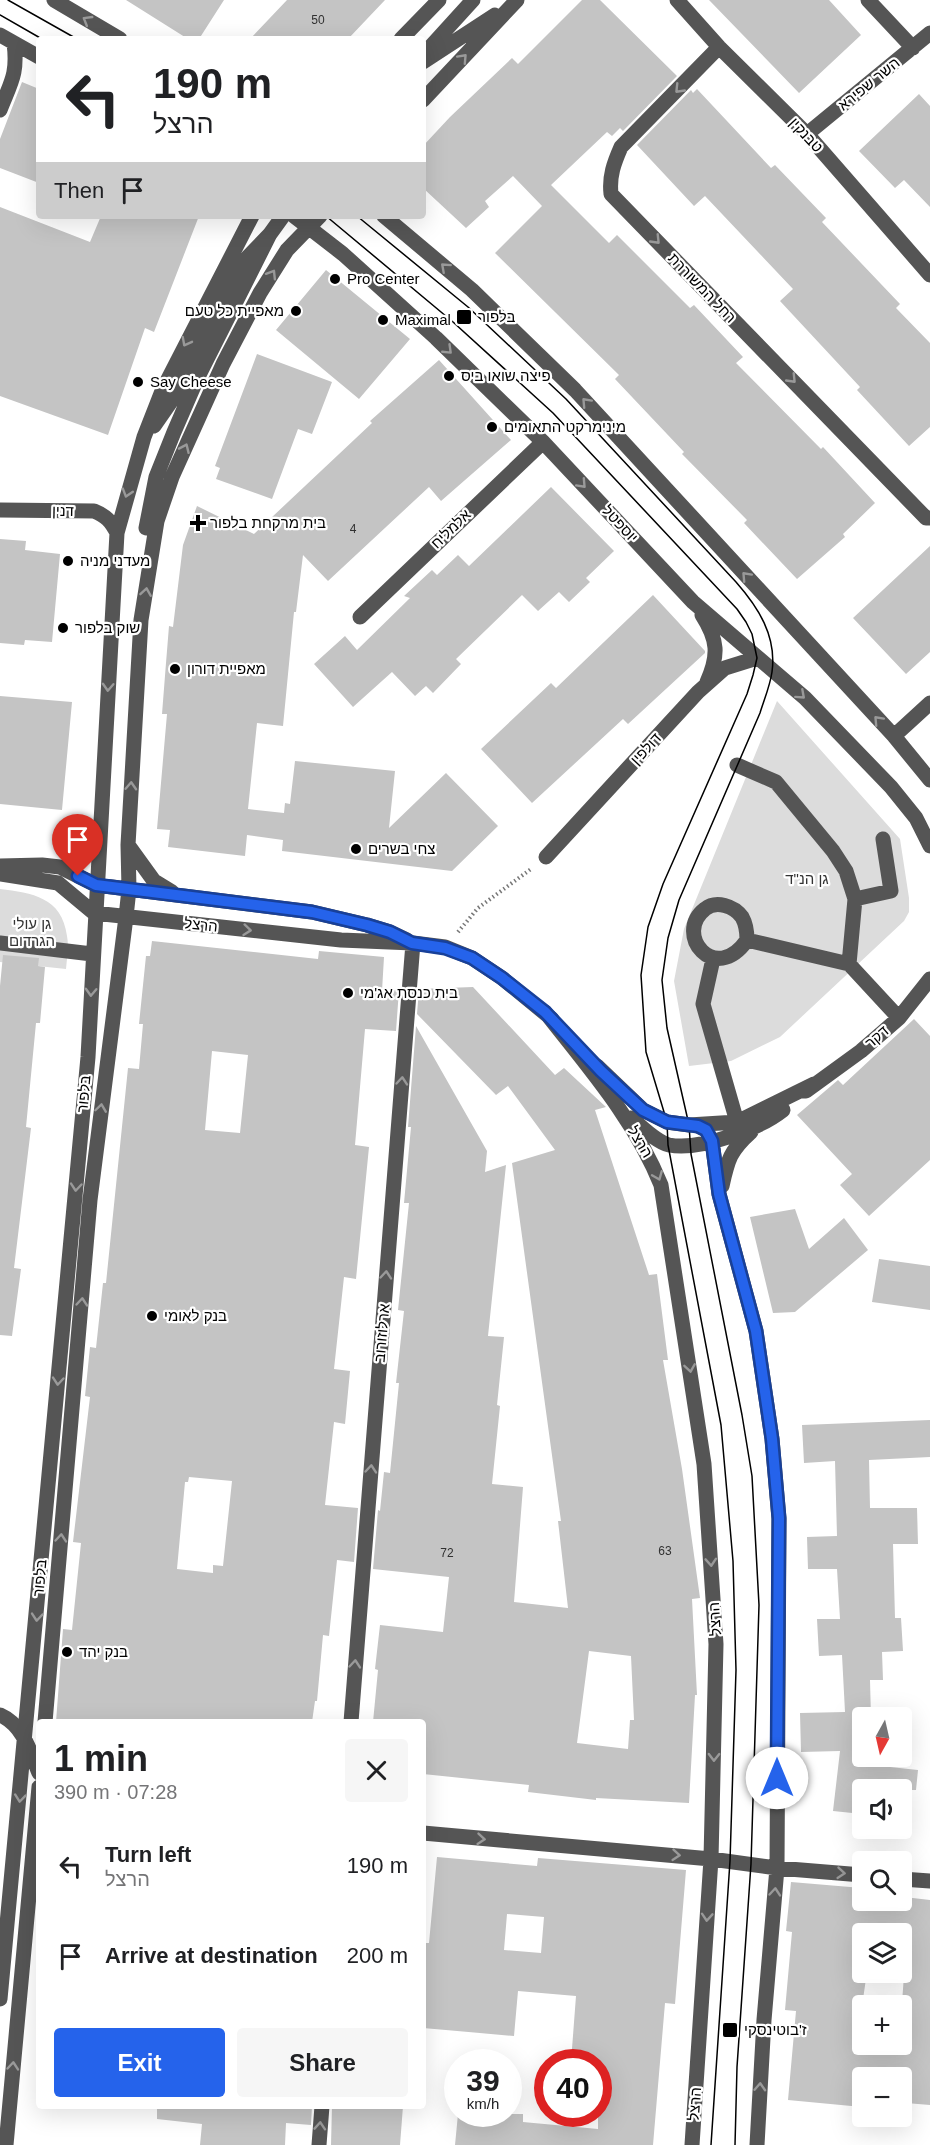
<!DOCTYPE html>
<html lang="en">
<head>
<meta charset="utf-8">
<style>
  body { margin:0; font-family:Arial,Heebo,sans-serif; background:#f6f6f6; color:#202124; height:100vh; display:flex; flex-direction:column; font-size:22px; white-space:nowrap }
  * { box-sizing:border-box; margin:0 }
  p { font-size:20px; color:#757577 }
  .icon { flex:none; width:33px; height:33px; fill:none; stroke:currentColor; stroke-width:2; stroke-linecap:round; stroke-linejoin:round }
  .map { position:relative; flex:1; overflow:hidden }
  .sheet { position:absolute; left:36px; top:1719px; width:390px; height:390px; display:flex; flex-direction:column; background:#fff; border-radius:6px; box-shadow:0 6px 24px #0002 }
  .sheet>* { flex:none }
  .hud { position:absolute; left:36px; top:36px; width:390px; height:183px; border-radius:6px; box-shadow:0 6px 24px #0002; background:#fff; color:#202124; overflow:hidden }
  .needle { width:39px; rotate:188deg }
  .tools { position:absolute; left:852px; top:1707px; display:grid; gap:12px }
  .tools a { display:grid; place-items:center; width:60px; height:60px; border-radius:6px; background:#fff; box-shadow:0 6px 24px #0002; font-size:30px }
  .speed { position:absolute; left:444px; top:2049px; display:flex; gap:12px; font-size:30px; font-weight:700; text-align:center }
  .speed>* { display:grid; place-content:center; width:78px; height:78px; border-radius:50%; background:#fff; box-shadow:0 6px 24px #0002; line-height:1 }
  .speed small { font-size:15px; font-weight:400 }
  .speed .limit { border:9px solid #d22; background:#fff; color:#111 }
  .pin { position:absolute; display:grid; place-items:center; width:51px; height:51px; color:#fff; margin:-62px -26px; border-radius:50% 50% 50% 0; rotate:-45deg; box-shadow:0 0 6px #0007 }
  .pin .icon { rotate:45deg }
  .me { position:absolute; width:66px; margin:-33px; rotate:0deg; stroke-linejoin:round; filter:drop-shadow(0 0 4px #0008) }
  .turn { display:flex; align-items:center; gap:21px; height:126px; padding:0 18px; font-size:27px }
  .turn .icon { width:78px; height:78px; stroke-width:2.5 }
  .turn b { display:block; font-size:42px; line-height:51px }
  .then { display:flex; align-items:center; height:57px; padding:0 18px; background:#0003; gap:12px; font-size:22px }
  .round { display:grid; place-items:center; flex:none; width:63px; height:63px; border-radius:6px; background:#f6f6f6 }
  .head { display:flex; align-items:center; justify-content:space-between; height:102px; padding:0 18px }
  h1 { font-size:36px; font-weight:800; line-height:45px }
  .action { display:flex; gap:12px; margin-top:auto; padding:12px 18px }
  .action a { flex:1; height:69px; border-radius:6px; background:#2563eb; color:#fff; font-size:24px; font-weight:800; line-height:69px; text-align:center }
  .action a+a { background:#f6f6f6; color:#202124 }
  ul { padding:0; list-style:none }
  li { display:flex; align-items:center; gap:18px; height:90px; padding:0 18px }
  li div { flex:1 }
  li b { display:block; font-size:22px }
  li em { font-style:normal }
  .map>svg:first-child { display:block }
  .green { fill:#dcdcdc }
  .building { fill:#c4c4c4; fill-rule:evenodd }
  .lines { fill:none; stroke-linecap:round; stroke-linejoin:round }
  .path { stroke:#777; stroke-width:4; stroke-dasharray:1.5 3; stroke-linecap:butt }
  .minor { stroke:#555; stroke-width:15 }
  .tram { stroke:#000; stroke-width:1.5 }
  .oneway { stroke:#999 }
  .route-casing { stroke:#184099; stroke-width:15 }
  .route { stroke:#2563eb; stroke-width:10 }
  .poi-dot { fill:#000; stroke:#fff; stroke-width:2 }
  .labels { text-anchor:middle; stroke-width:4.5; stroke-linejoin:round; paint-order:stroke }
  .number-label { font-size:12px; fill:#313131 }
  .street-label { font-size:15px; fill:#000; stroke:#fff }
  .poi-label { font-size:15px; fill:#000; stroke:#fff; text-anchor:start }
  .park-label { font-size:15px; fill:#333; stroke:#fff }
</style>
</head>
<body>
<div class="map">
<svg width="930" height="2145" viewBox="0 0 930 2145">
  <rect width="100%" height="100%" fill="#fff"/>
  <!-- green -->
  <path class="green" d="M777,701L900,839L909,898V912L904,921L780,1037L731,1061L689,1066L674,981L684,929Z
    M0,889C32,893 62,897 67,936C69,946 67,958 66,969L0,962Z"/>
  <!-- building -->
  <path class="building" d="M126,0H224L199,39H188Z
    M287,0H385L348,39H250Z
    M582,0H600L677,76L623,131L620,128L612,136L607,132L551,185L609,243L617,235L690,308L694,305L743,357L736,363L821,449L823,447L875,503L843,534L845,537L797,579L744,523L747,520L682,454L684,452L615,379L619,375L495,253L542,206L513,176L485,201L489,207L466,228L423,188V146L450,117L512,58L518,64Z
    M709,0H829L861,35L799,93Z
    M22,82L39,89V183L0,168V139Z
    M697,89L771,168L775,165L826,218L822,222L900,304L896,308L930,343V427L909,446L857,390L860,387L780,301L793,289L705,196L694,206L637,145L691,90L693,93Z
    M919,94L930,106V207L904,180L895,188L859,151Z
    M0,207L90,242L101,216H199L154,332L145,328L108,435L0,396Z
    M326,270L410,339L359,399L276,330Z
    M257,354L332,382L312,434L298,429L272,499L216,479L220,468L215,466Z
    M439,360L511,440L441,501L429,487L328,581L303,555L296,612H294L283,726L257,723L248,809L284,813L285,803L290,804L295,761L395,771L389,828L446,773L498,826L452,871L282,851L283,840L247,835L245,856L168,847L170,830L157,829L167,714H162L166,663L169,626L173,627L183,545L197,506L254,534L372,423L370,421Z
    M551,487L614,551L586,578L590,582L569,602L559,592L538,611L522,595L456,659L461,664L433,693L426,686L415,696L392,672L353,707L314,664L345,636L357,650L410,598L404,596L432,570L437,575L458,555L469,566Z
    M0,539L26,541L25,550L60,554L52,642L25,640L24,645L0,643Z
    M930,546V652L906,674L853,618Z
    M653,595L705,651V653L628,724L623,719L532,803L481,749L551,683L556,688Z
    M0,696L72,702L62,810L0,804Z
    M152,941L318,959L319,951L384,957L382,991L399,990L396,1031L365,1029L355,1145L369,1147L356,1279L344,1277L334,1369L350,1371L345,1424L334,1422L325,1505L358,1508L354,1562L337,1560L329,1636L323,1635L317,1701H315L312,1722H56L63,1629L72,1630L81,1543L73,1542L90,1397L85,1396L90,1347L96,1348L103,1283H106L128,1068L139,1069L143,1024H139L146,956H150ZM212,1051L248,1055L240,1133L205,1130ZM189,1477L232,1481L223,1566L213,1565V1573L177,1569L185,1482H188Z
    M3,955L39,958L38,966L45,967L40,1023H36L26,1127L31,1128L14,1268L21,1269L12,1336L0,1335V986Z
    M473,987L555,1075L564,1068L606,1107L595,1110L649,1275L657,1274L668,1360H663L682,1469L700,1598L692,1599L697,1695H695L689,1803L596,1798V1800L528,1792L529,1785L423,1774V1722H373L378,1670L375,1669L380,1625L443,1632L449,1577L373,1569L378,1510L380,1511L384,1472L390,1473L399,1383H396L404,1311L398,1310L409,1203H404L411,1127H408L416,1026L487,1151L485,1172L506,1165L488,1336L504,1337L497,1405L500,1406L492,1484L523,1487L514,1602L568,1608L558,1521H561L512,1163L555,1150L508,1086L496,1095L417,1014L419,989ZM589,1651L631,1656L634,1720H630L628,1749L577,1743Z
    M914,1019L930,1036V1160L869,1216L840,1185L852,1174L797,1115L838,1080L843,1085Z
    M795,1209L809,1249L844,1218L868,1250L795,1312L773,1313L750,1217Z
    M879,1259L930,1266V1310L872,1302Z
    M930,1420V1457L869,1460L870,1508H917L918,1544H893L895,1618H901L903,1651L882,1652L883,1680H870L871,1718H862V1764L918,1770L916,1790H862V1814L833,1811L840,1751L801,1752L800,1713L845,1712L842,1655L819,1656L817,1619H840L837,1569H808L807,1537L837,1536L835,1461L804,1463L802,1425Z
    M437,1857L537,1866L538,1858L686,1870L675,2004L665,2003L653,2145H455L458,2114H523V2122L598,2129V2062H571L576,1996L518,1991L514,2036L423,2028V1943H429ZM507,1914L544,1917L541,1953L504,1950Z
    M791,1882L862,1888V1900H903L904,1897L930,1900V2105L906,2103L908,2078H862V2107L788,2100L796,2011L785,2010L792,1932L786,1931ZM862,1934H902V1946L906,1947L902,2003V2044H862V2006L867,1972H862Z
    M157,2106H312L311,2125L286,2123L285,2145H200L202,2124L157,2119Z
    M332,2106H403L400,2145H331Z"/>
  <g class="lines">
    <!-- path -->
    <path class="path" d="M458,932L478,908L531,869"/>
    <!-- minor -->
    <path class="minor" d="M54,0L120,39
      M677,0L719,47L807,134L930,275
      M868,0L913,48
      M0,35L39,57
      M401,39L439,0
      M719,47L621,147C614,163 609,176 611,194L926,518H930
      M423,55L473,0
      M423,62L495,15
      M423,100L517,0
      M0,110C11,82 18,74 14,43
      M807,134L930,33
      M294,216L343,254L436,338L543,442L693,602L805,698L891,787L916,818L930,846
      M384,216L472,290L575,390L894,736L930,780
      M154,426L179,390L243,262L270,234L283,216
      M0,510L94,511C106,516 111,521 117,533
      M146,528L156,477L174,432L197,379L270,234
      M702,615C718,640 719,655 707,682
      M360,617L543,442
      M894,736L930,703
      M737,765L776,782L833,851L846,871L855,899L891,891L883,839
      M128,845L154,881L172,892
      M546,857L698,692L725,668L757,658
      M0,866L42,865L60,867L96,885L312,912L367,925L390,932L407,940
      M0,874L58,883L94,913L341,940L413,943L445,947L472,958L502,978L552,1019
      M747,940C747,932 746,924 742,917C734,906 716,900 705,909C673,934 715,986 747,940L849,964L855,899
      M0,943L92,954
      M713,959L703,1004L737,1122
      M849,964L899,1018
      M545,1012C588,1067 635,1120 661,1185L704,1464L716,1644L711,1859L692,2145
      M597,1066L643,1110L667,1122L689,1125L737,1122L814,1084
      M806,1091L861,1051L899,1018L930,979
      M631,1118C642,1127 656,1142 669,1145C700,1151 759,1129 783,1110
      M698,1126L706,1130L712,1141L719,1194L756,1331L772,1439L779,1519L777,1868L764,2020L757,2145
      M722,1186C728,1159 730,1151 751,1132
      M0,1715C23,1725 30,1751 39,1773
      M45,1722L90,1200L126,917L129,889L128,845L141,620L157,521L172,477L223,364L260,293L287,250L320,216
      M351,1722L413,943
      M423,1833L711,1859L777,1868L862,1875
      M902,1879L930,1881
      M0,1999L88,1057L117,533L144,437L162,391L252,216
      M6,2145L39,1787
      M319,2145L322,2106"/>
    <!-- tram -->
    <path class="tram" d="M8,0L77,39
      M0,15L42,39
      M326,216L453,322L553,413L737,609L746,622L752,634L757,658L753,675L747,694L663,884L648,927L641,975L646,1052L667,1122L668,1145L721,1425L733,1561L736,1670L730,1861L711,2145
      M357,216L468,307L566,399L736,582C758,607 777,636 772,672C770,686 764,700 760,713L679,900L668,938L662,980L667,1028L689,1125L691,1154L742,1415L752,1476L759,1605L751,1864L737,2067L735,2145"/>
  </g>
  <!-- one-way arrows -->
  <defs><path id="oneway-chevron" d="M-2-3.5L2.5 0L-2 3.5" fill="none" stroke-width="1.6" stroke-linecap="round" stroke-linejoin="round" transform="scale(1.5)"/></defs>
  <g class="oneway">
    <use href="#oneway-chevron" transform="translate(87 20) rotate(-149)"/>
    <use href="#oneway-chevron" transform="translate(463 58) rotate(-47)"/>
    <use href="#oneway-chevron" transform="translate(679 89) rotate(134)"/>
    <use href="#oneway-chevron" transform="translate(656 240) rotate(46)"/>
    <use href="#oneway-chevron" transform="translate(445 267) rotate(-138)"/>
    <use href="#oneway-chevron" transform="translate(272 274) rotate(-58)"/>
    <use href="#oneway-chevron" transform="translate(186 342) rotate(118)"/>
    <use href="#oneway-chevron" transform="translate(448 350) rotate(44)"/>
    <use href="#oneway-chevron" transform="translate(792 379) rotate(46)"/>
    <use href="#oneway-chevron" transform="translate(586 402) rotate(-133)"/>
    <use href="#oneway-chevron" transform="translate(185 448) rotate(-66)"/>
    <use href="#oneway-chevron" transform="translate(582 484) rotate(47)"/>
    <use href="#oneway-chevron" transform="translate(127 493) rotate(107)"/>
    <use href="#oneway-chevron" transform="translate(746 576) rotate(-133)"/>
    <use href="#oneway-chevron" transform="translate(146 592) rotate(-81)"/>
    <use href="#oneway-chevron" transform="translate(108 687) rotate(93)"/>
    <use href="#oneway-chevron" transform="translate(801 695) rotate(42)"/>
    <use href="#oneway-chevron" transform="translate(878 720) rotate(-133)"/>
    <use href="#oneway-chevron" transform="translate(131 786) rotate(-87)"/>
    <use href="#oneway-chevron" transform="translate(247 930) rotate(6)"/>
    <use href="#oneway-chevron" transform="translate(91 992) rotate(92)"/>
    <use href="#oneway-chevron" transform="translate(402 1081) rotate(-85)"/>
    <use href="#oneway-chevron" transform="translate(101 1108) rotate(-82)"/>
    <use href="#oneway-chevron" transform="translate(658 1176) rotate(68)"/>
    <use href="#oneway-chevron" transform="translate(76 1187) rotate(95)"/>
    <use href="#oneway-chevron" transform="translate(386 1275) rotate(-85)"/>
    <use href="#oneway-chevron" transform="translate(82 1302) rotate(-85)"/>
    <use href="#oneway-chevron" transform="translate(690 1368) rotate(81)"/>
    <use href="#oneway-chevron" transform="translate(58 1381) rotate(95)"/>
    <use href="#oneway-chevron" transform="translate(371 1469) rotate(-85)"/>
    <use href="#oneway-chevron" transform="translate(61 1538) rotate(-85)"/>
    <use href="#oneway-chevron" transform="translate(711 1562) rotate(86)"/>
    <use href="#oneway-chevron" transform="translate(37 1617) rotate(95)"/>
    <use href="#oneway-chevron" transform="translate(355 1664) rotate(-85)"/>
    <use href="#oneway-chevron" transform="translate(714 1757) rotate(91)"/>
    <use href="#oneway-chevron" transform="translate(20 1798) rotate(96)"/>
    <use href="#oneway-chevron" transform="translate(481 1839) rotate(5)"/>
    <use href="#oneway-chevron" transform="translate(676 1855) rotate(5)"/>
    <use href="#oneway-chevron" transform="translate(841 1873) rotate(5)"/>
    <use href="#oneway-chevron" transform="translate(775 1892) rotate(-85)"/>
    <use href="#oneway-chevron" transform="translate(707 1917) rotate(94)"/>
    <use href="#oneway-chevron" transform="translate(13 2066) rotate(-85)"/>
    <use href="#oneway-chevron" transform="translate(760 2087) rotate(-87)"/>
    <use href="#oneway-chevron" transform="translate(320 2126) rotate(-86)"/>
  </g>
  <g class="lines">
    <!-- route casing -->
    <g class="route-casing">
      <path id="route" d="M78,876L96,885L312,912L367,925L390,932L412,943L445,948L472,958L502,978L545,1012L601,1071L643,1110L667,1122L698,1126L706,1130L712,1141L719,1194L756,1331L772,1439L779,1518L777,1778"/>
    </g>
    <!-- route -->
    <use href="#route" class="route"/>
  </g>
  <!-- markers -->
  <g class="poi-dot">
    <circle cx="335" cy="279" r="6"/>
    <circle cx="296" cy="311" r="6"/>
    <rect x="456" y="309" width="16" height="16" rx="3"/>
    <circle cx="383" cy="320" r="6"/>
    <circle cx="449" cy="376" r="6"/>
    <circle cx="138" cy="382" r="6"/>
    <circle cx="492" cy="427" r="6"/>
    <path d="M195 514h6v6h6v6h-6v6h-6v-6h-6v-6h6z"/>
    <circle cx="68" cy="561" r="6"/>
    <circle cx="63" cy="628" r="6"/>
    <circle cx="175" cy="669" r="6"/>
    <circle cx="356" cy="849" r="6"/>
    <circle cx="348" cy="993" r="6"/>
    <circle cx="152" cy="1316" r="6"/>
    <circle cx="67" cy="1652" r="6"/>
    <rect x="722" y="2022" width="16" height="16" rx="3"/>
  </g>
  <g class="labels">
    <!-- number labels -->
    <g class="number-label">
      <text x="318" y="24">50</text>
      <text x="353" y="533">4</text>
      <text x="665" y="1555">63</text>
      <text x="447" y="1557">72</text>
    </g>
    <!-- street labels -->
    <g class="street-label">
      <text transform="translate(869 84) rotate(-39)" y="5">השר שפירא</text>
      <text transform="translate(806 135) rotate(47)" y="5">טבנקין</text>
      <text transform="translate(702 288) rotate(46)" y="5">רחל המשוררת</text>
      <text transform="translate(63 511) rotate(1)" y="5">דנין</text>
      <text transform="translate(620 524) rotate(47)" y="5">יוספטל</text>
      <text transform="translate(451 529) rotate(-44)" y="5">אלמליח</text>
      <text transform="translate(646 749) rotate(-47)" y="5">דולפין</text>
      <text transform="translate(201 925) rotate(6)" y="5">הרצל</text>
      <text transform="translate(877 1037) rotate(-41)" y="5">דקר</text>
      <text transform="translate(84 1094) rotate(-85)" y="5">בלפור</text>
      <text transform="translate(640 1142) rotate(59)" y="5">הרצל</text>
      <text transform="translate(382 1333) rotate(-85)" y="5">ארלוזורוב</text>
      <text transform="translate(40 1578) rotate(-85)" y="5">בלפור</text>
      <text transform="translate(715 1619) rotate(-94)" y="5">הרצל</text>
      <text transform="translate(695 2104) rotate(-86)" y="5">הרצל</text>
    </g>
    <!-- poi labels -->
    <g class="poi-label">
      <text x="347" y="284">Pro Center</text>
      <text x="284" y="316" text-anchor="end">מאפיית כל טעם</text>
      <text x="478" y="322">בלפור</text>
      <text x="395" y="325">Maximal</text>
      <text x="461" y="381">פיצה שואו ביס</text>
      <text x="150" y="387">Say Cheese</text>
      <text x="504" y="432">מינימרקט התאומים</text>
      <text x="210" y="528">בית מרקחת בלפור</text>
      <text x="80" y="566">מעדני מניה</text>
      <text x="75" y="633">שוק בלפור</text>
      <text x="187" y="674">מאפיית דורון</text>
      <text x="368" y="854">צחי בשרים</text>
      <text x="360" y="998">בית כנסת אג'מי</text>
      <text x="164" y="1321">בנק לאומי</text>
      <text x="79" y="1657">בנק יהד</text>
      <text x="744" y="2035">ז'בוטינסקי</text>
    </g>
    <!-- park labels -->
    <g class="park-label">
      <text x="807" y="884">גן הנ"ד</text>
      <text x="32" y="929">גן עולי<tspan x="32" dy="17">הגרדום</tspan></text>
    </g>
  </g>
</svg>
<div class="tools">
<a><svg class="needle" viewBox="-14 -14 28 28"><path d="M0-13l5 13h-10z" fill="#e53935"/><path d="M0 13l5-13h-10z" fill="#757577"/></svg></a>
<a><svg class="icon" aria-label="sound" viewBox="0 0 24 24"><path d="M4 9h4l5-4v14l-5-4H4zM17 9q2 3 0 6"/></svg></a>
<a><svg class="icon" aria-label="search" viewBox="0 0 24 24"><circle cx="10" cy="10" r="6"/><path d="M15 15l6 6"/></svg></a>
<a><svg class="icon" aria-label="layers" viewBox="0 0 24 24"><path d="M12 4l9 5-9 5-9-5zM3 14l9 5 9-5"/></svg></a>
<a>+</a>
<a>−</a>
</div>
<div class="speed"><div>39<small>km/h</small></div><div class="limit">40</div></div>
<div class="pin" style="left:78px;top:876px;background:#d93025"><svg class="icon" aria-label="arrive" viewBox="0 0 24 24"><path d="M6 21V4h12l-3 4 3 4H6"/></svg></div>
<svg class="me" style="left:777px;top:1778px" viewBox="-20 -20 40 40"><circle r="19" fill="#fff"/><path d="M0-13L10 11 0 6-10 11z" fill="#2563eb"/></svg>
<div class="hud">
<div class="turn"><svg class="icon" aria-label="left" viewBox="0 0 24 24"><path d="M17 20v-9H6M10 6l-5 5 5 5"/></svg><div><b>190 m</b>הרצל</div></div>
<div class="then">Then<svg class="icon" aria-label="arrive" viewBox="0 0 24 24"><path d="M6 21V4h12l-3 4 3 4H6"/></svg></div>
</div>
<section class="sheet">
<div class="head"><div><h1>1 min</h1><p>390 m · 07:28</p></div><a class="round"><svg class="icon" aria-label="close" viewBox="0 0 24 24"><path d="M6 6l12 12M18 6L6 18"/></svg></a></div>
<ul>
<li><svg class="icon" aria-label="left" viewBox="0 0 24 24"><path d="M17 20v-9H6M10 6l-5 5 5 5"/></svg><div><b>Turn left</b><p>הרצל</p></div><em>190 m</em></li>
<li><svg class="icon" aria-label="arrive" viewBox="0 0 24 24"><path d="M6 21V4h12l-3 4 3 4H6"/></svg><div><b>Arrive at destination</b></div><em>200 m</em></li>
</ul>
<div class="action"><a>Exit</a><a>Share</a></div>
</section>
</div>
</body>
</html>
